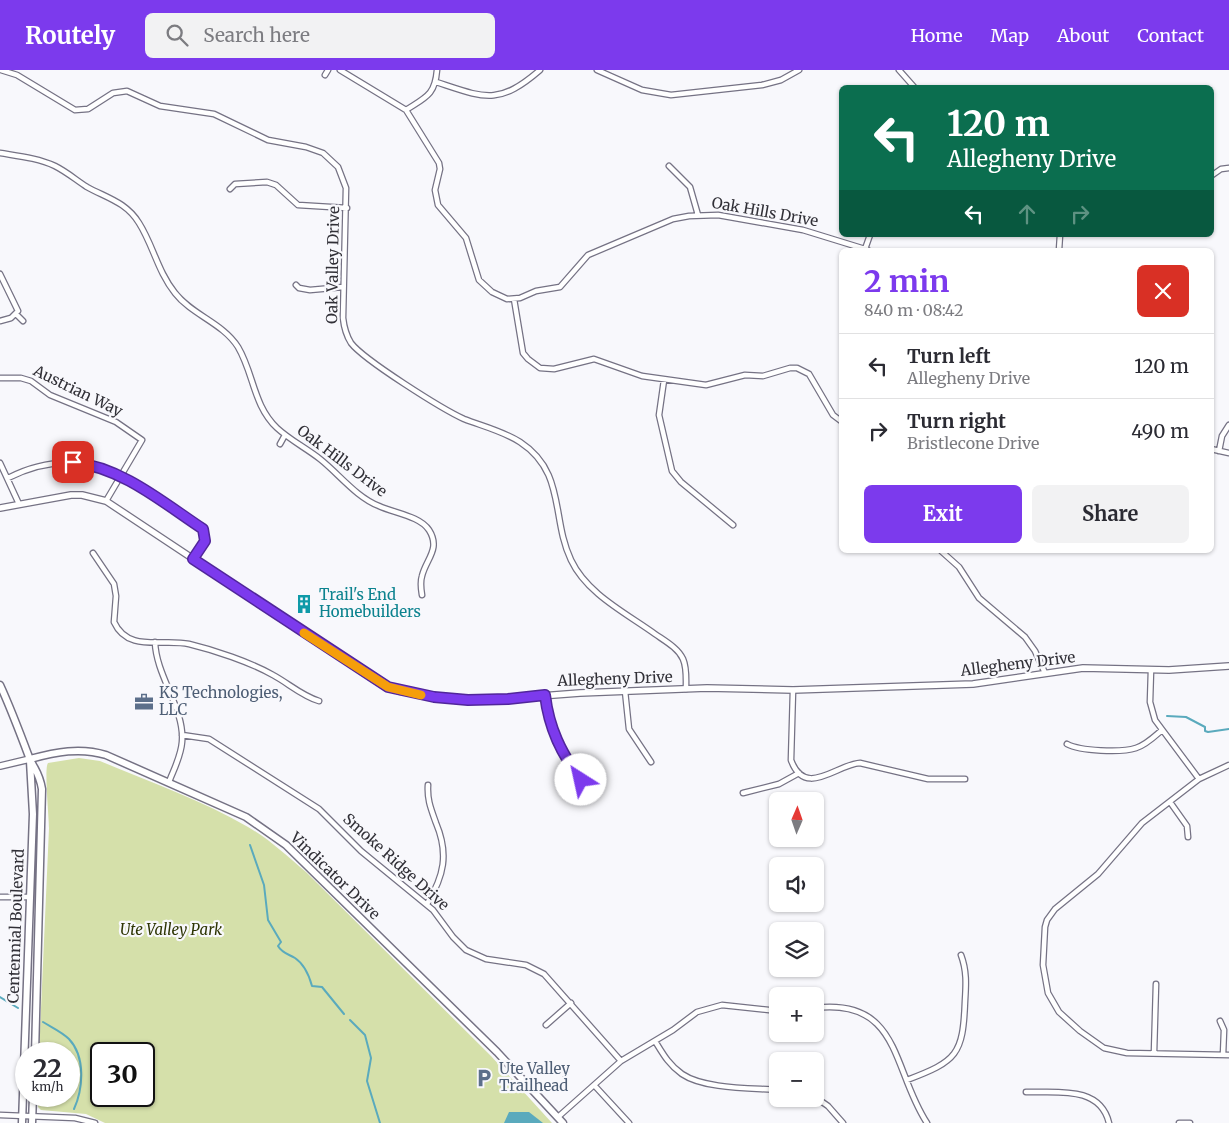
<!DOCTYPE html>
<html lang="en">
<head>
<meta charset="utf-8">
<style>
  body { margin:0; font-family:Merriweather,serif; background:#f2f2f3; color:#2b2b33; height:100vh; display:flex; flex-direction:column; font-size:19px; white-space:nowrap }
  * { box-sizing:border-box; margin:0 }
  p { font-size:16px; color:#7c7c81 }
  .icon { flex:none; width:28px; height:28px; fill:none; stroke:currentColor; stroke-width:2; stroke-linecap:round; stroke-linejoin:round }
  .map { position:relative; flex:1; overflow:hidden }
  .sheet { position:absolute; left:839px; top:178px; width:375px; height:305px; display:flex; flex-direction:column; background:#fff; border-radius:8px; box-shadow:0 1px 4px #0004 }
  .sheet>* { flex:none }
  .banner { position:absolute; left:839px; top:15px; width:375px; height:152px; border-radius:8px; box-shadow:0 1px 4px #0004; background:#0b6e4f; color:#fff; overflow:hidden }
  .needle { width:32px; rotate:2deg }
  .tools { position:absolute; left:769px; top:722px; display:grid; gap:10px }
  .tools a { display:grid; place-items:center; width:55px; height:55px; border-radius:8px; background:#fff; box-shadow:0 1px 4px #0004; font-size:25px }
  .speed { position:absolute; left:15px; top:972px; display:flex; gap:10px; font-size:25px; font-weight:700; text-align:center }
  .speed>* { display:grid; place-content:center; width:65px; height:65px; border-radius:50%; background:#fff; box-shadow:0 1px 4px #0004; line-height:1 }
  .speed small { font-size:12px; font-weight:400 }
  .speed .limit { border:2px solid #111; border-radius:8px; background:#fff; color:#111 }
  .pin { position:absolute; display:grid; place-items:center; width:42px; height:42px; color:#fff; margin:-21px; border-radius:10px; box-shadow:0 2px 8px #0006 }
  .me { position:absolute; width:55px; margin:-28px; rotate:325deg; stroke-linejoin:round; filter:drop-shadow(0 0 4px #0008) }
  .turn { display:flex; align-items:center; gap:18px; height:105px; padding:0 25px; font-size:22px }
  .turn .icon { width:65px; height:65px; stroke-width:2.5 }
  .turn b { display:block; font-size:35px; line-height:42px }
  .lanes { display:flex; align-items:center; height:48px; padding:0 25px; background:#0003; justify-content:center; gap:25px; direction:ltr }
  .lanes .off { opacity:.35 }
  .round { display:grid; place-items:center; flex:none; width:52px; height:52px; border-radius:8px; background:#f2f2f3 }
  .overview { display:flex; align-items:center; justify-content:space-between; height:85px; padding:0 25px }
  h1 { font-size:30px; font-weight:700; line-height:38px; color:#7c3aed }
  .action { display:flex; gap:10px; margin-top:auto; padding:10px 25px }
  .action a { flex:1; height:58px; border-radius:8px; background:#7c3aed; color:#fff; font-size:20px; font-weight:700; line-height:58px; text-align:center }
  .action a+a { background:#f2f2f3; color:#2b2b33 }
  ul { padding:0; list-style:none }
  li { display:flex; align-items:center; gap:15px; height:65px; padding:0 25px; border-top:1px solid #e1e1e2 }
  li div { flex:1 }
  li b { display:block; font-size:19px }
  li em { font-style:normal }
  header { display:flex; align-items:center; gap:30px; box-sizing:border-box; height:70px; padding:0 25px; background:#7c3aed; color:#fff }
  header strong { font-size:24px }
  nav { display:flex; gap:28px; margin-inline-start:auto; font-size:18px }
  .search { width:350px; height:45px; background:#f2f2f3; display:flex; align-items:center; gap:12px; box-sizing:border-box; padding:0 18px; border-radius:8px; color:#7c7c81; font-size:19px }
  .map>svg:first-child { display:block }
  .green { fill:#d5e0aa; fill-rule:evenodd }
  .water { fill:#5aaabd }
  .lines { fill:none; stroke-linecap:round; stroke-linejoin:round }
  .stream { stroke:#5aaabd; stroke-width:2 }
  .minor-casing { stroke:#757284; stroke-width:7 }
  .tertiary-casing { stroke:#757284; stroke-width:8 }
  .secondary-casing { stroke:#757284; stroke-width:9 }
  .minor { stroke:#fff; stroke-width:4.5 }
  .tertiary { stroke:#fff; stroke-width:5.5 }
  .secondary { stroke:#fff; stroke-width:6 }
  .route-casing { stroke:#51269a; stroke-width:12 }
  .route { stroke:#7c3aed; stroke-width:9 }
  .slow { stroke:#f59e0b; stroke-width:9 }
  .labels { text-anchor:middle; stroke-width:4.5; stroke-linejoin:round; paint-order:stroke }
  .street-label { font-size:15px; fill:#313037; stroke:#f8f8fc }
  .culture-label { font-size:15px; fill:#0d838f; stroke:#f8f8fc; text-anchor:start }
  .service-label { font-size:15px; fill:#4e5e75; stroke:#f8f8fc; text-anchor:start }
  .park-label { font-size:15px; font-style:italic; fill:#2e3504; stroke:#f8f8fc }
</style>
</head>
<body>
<header>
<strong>Routely</strong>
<div class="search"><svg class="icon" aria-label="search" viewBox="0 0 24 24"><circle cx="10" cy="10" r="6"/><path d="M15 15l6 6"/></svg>Search here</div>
<nav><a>Home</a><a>Map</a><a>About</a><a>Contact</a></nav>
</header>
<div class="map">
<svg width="1229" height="1053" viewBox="0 0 1229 1053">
  <rect width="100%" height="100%" fill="#f8f8fc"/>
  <!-- green -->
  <path class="green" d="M79,688L100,691C149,712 202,730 248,757C269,769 287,786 306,802L491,986L552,1053H105L86,1044L41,1040L38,1037V1026H69V984H39L49,758C49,747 44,698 48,693ZM101,984H144V1026H101Z"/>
  <!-- water -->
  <path class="water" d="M509,1042H529L543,1053H504Z"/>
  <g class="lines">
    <!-- stream -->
    <path class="stream" d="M1167,646L1186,647L1205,657V661L1208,662L1229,659
      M250,775L264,815L268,850L281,872L278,876C282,883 288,884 295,888C304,894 309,905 312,916L322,917L344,944
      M0,927L18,938
      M350,950L365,965L371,988L367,1011L380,1053
      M43,952C51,957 62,962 69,969C86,987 83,1019 74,1039"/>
    <!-- minor casing -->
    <g class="minor-casing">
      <path id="minor" d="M1,0L17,5L75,40L88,39L113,23L127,21L160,36L214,44L268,70L306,77L323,83L338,97L346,118L343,248C344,257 346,265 351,273C364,290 442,339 464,349C482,356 503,361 520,372C566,402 551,448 571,490C587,524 626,543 655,564C665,571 678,578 683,589C687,598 686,609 686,619
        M340,0L406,40L439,93L440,99L435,120L438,135L466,168L479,210L492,222L507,229L520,228L536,221L560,217L588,185L673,149L689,146L718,145L803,160L868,180
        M597,0L642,20L671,25L762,15L781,10L799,0
        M899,0L915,18
        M325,5L328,0
        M436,12C485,28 498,36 540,0
        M406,40C426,27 435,25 437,0
        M0,83C18,86 38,88 55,96C67,102 76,110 87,117C107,128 126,132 139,153C153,175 158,202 175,223C192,245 223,253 238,277C254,304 253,335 277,358C290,370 306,378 320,389C339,404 356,427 379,436C394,443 420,446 429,460C441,479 426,489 422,506C420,512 421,519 422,525
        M669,96L690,117L698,145
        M1211,106L1221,99L1229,98
        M230,119L235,114L267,112L276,115L298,135L347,138
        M865,179L870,165
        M1059,180L1060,165
        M0,204L18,241L11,248L0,251
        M296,215L299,218L310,220L343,217
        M514,229L523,283L528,289L540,298L554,299L594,289L642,306L706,315L745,305L763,306L790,298H797L809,304L833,345L841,351
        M16,244L23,251
        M0,308H21L31,311L50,325L116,352L142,370L106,431
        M664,310L659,345L672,401L681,412L733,455
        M280,374L285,365
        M1211,379L1229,383
        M1219,381L1222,366L1229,355
        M0,393L19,434
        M8,408C89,367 138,416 203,459L205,471L193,489
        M940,480L959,497L979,528L1025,567L1035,581L1045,603
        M93,483L114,514L116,526L114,552C128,583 163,568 189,574C214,580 250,592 273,605C288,613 302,626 319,631
        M155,572C156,606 185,639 182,672C181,686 174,699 169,712
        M1151,600L1150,632L1155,650L1199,709
        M793,620L791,690C805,729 837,694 860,693L928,709H965
        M625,621L629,659L651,692
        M545,625L556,673L581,711
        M182,665L209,669L319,739L361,781L433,840L453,867L466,880L486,889L526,895L544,904L621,991
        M1067,674C1080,681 1121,683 1136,678C1146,675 1154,667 1162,660
        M1229,695L1199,709L1142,753L1098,804L1055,839L1047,850L1045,857L1043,895L1048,923L1059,942L1080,961L1104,978L1127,983L1229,985
        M743,723L779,714L799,703
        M1170,732L1187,756L1188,767
        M0,827H30
        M427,834C444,806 449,784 436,753C431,739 427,730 428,715
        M815,938C901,928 892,1000 927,1053
        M1220,951L1224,960L1223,985
        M546,955L571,933
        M655,971C663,984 669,995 682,1004C704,1019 751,1018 778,1020
        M1154,983L1156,914
        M907,1010C957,991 963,985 965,931C966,915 967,901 961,885
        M594,1015L629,1053
        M1026,1022C1056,1023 1100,1015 1109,1053
        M815,1027L828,1036L843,1053
        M0,1045L75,1048L95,1053
        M558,1047L621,991L673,960L697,942L722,935L778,941
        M1179,1053H1190"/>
    </g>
    <!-- tertiary casing -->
    <g class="tertiary-casing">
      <path id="tertiary" d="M0,438L71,425H82L106,431L379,612L399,621L434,627L488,630L580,623L707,618L793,620L973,614L1083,598L1169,600L1229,596
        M0,696L30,689"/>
    </g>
    <!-- secondary casing -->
    <g class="secondary-casing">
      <path id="secondary" d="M0,615C11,639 20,663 29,687C35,701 39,702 42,719L35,984
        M30,689C56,682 80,677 106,685L246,747L286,775L497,982L563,1053
        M22,1053L33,744L30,691
        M32,1053L33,1026"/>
    </g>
    <!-- minor -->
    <use href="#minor" class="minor"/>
    <!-- tertiary -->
    <use href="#tertiary" class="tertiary"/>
    <!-- secondary -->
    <use href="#secondary" class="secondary"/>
  </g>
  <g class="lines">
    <!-- route casing -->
    <g class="route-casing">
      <path id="route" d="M73,392C123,398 162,432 203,459L205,471L193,489L388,617L434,627L468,630L508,629L545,625C549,658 561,683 581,710"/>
    </g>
    <!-- route -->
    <use href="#route" class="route"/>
    <!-- slow -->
    <path class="slow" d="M304,563L388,617L421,625"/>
  </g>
  <!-- icons -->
  <defs>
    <g id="building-bare" transform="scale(1.5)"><path d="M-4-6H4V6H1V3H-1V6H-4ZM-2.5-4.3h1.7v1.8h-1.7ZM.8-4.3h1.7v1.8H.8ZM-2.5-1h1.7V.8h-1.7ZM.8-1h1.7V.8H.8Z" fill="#0f9aa8" stroke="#f8f8fc" stroke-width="2.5" paint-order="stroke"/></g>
    <g id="office-bare" transform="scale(1.5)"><path d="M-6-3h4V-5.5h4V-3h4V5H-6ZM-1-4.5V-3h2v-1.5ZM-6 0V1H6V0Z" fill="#5c6f8a" stroke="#f8f8fc" stroke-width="2.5" paint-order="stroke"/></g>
    <g id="parking-bare" transform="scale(1.5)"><path d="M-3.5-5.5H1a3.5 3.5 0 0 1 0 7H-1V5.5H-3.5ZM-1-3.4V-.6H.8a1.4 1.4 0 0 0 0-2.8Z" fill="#5c6f8a" stroke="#f8f8fc" stroke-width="2.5" paint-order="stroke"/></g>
  </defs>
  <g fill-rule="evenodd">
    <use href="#building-bare" x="304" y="534"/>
    <use href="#office-bare" x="144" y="632"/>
    <use href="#parking-bare" x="484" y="1008"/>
  </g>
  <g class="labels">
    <!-- street labels -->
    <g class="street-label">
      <text transform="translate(765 142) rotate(10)" y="5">Oak Hills Drive</text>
      <text transform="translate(333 195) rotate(-89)" y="5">Oak Valley Drive</text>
      <text transform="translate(78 321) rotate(26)" y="5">Austrian Way</text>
      <text transform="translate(342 391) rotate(37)" y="5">Oak Hills Drive</text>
      <text transform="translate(1018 594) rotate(-7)" y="5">Allegheny Drive</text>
      <text transform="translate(615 609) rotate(-2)" y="5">Allegheny Drive</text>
      <text transform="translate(396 792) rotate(42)" y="5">Smoke Ridge Drive</text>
      <text transform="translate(335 806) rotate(44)" y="5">Vindicator Drive</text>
      <text transform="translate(16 856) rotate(-88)" y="5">Centennial Boulevard</text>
    </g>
    <!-- culture labels -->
    <g class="culture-label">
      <text x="319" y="530">Trail's End<tspan x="319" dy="17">Homebuilders</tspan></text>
    </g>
    <!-- service labels -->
    <g class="service-label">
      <text x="159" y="628">KS Technologies,<tspan x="159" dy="17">LLC</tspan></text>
      <text x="499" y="1004">Ute Valley<tspan x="499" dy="17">Trailhead</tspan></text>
    </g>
    <!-- park labels -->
    <g class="park-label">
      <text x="171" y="865">Ute Valley Park</text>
    </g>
  </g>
</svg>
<div class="tools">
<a><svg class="needle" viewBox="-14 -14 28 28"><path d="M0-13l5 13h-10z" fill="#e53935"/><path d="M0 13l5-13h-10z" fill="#7c7c81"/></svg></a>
<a><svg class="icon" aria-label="sound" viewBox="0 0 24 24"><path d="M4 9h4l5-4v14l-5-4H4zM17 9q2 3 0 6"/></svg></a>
<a><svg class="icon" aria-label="layers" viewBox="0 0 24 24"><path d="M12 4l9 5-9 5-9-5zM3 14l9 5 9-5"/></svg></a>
<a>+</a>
<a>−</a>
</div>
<div class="speed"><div>22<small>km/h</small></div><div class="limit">30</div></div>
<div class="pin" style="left:73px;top:392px;background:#d93025"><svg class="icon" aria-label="arrive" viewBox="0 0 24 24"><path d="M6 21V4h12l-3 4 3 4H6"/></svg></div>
<svg class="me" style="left:581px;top:710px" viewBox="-20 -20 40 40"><circle r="19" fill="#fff"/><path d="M0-13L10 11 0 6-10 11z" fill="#7c3aed"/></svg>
<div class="banner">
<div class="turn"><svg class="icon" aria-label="left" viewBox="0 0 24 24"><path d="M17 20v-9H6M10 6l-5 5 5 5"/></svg><div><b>120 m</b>Allegheny Drive</div></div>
<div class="lanes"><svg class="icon" aria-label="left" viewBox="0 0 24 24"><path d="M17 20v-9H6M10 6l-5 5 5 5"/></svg><svg class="icon off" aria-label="ahead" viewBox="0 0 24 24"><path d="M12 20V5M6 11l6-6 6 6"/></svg><svg class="icon off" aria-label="right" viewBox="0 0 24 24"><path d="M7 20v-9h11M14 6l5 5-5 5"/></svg></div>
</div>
<section class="sheet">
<div class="overview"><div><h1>2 min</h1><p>840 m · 08:42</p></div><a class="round" style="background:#d93025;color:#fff"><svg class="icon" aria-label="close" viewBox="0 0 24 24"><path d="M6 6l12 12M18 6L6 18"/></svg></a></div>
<ul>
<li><svg class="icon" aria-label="left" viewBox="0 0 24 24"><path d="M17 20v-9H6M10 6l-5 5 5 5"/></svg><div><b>Turn left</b><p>Allegheny Drive</p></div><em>120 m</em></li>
<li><svg class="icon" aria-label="right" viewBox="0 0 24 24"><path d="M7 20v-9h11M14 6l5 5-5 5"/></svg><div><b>Turn right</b><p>Bristlecone Drive</p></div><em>490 m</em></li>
</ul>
<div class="action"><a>Exit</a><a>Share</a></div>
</section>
</div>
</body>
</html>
